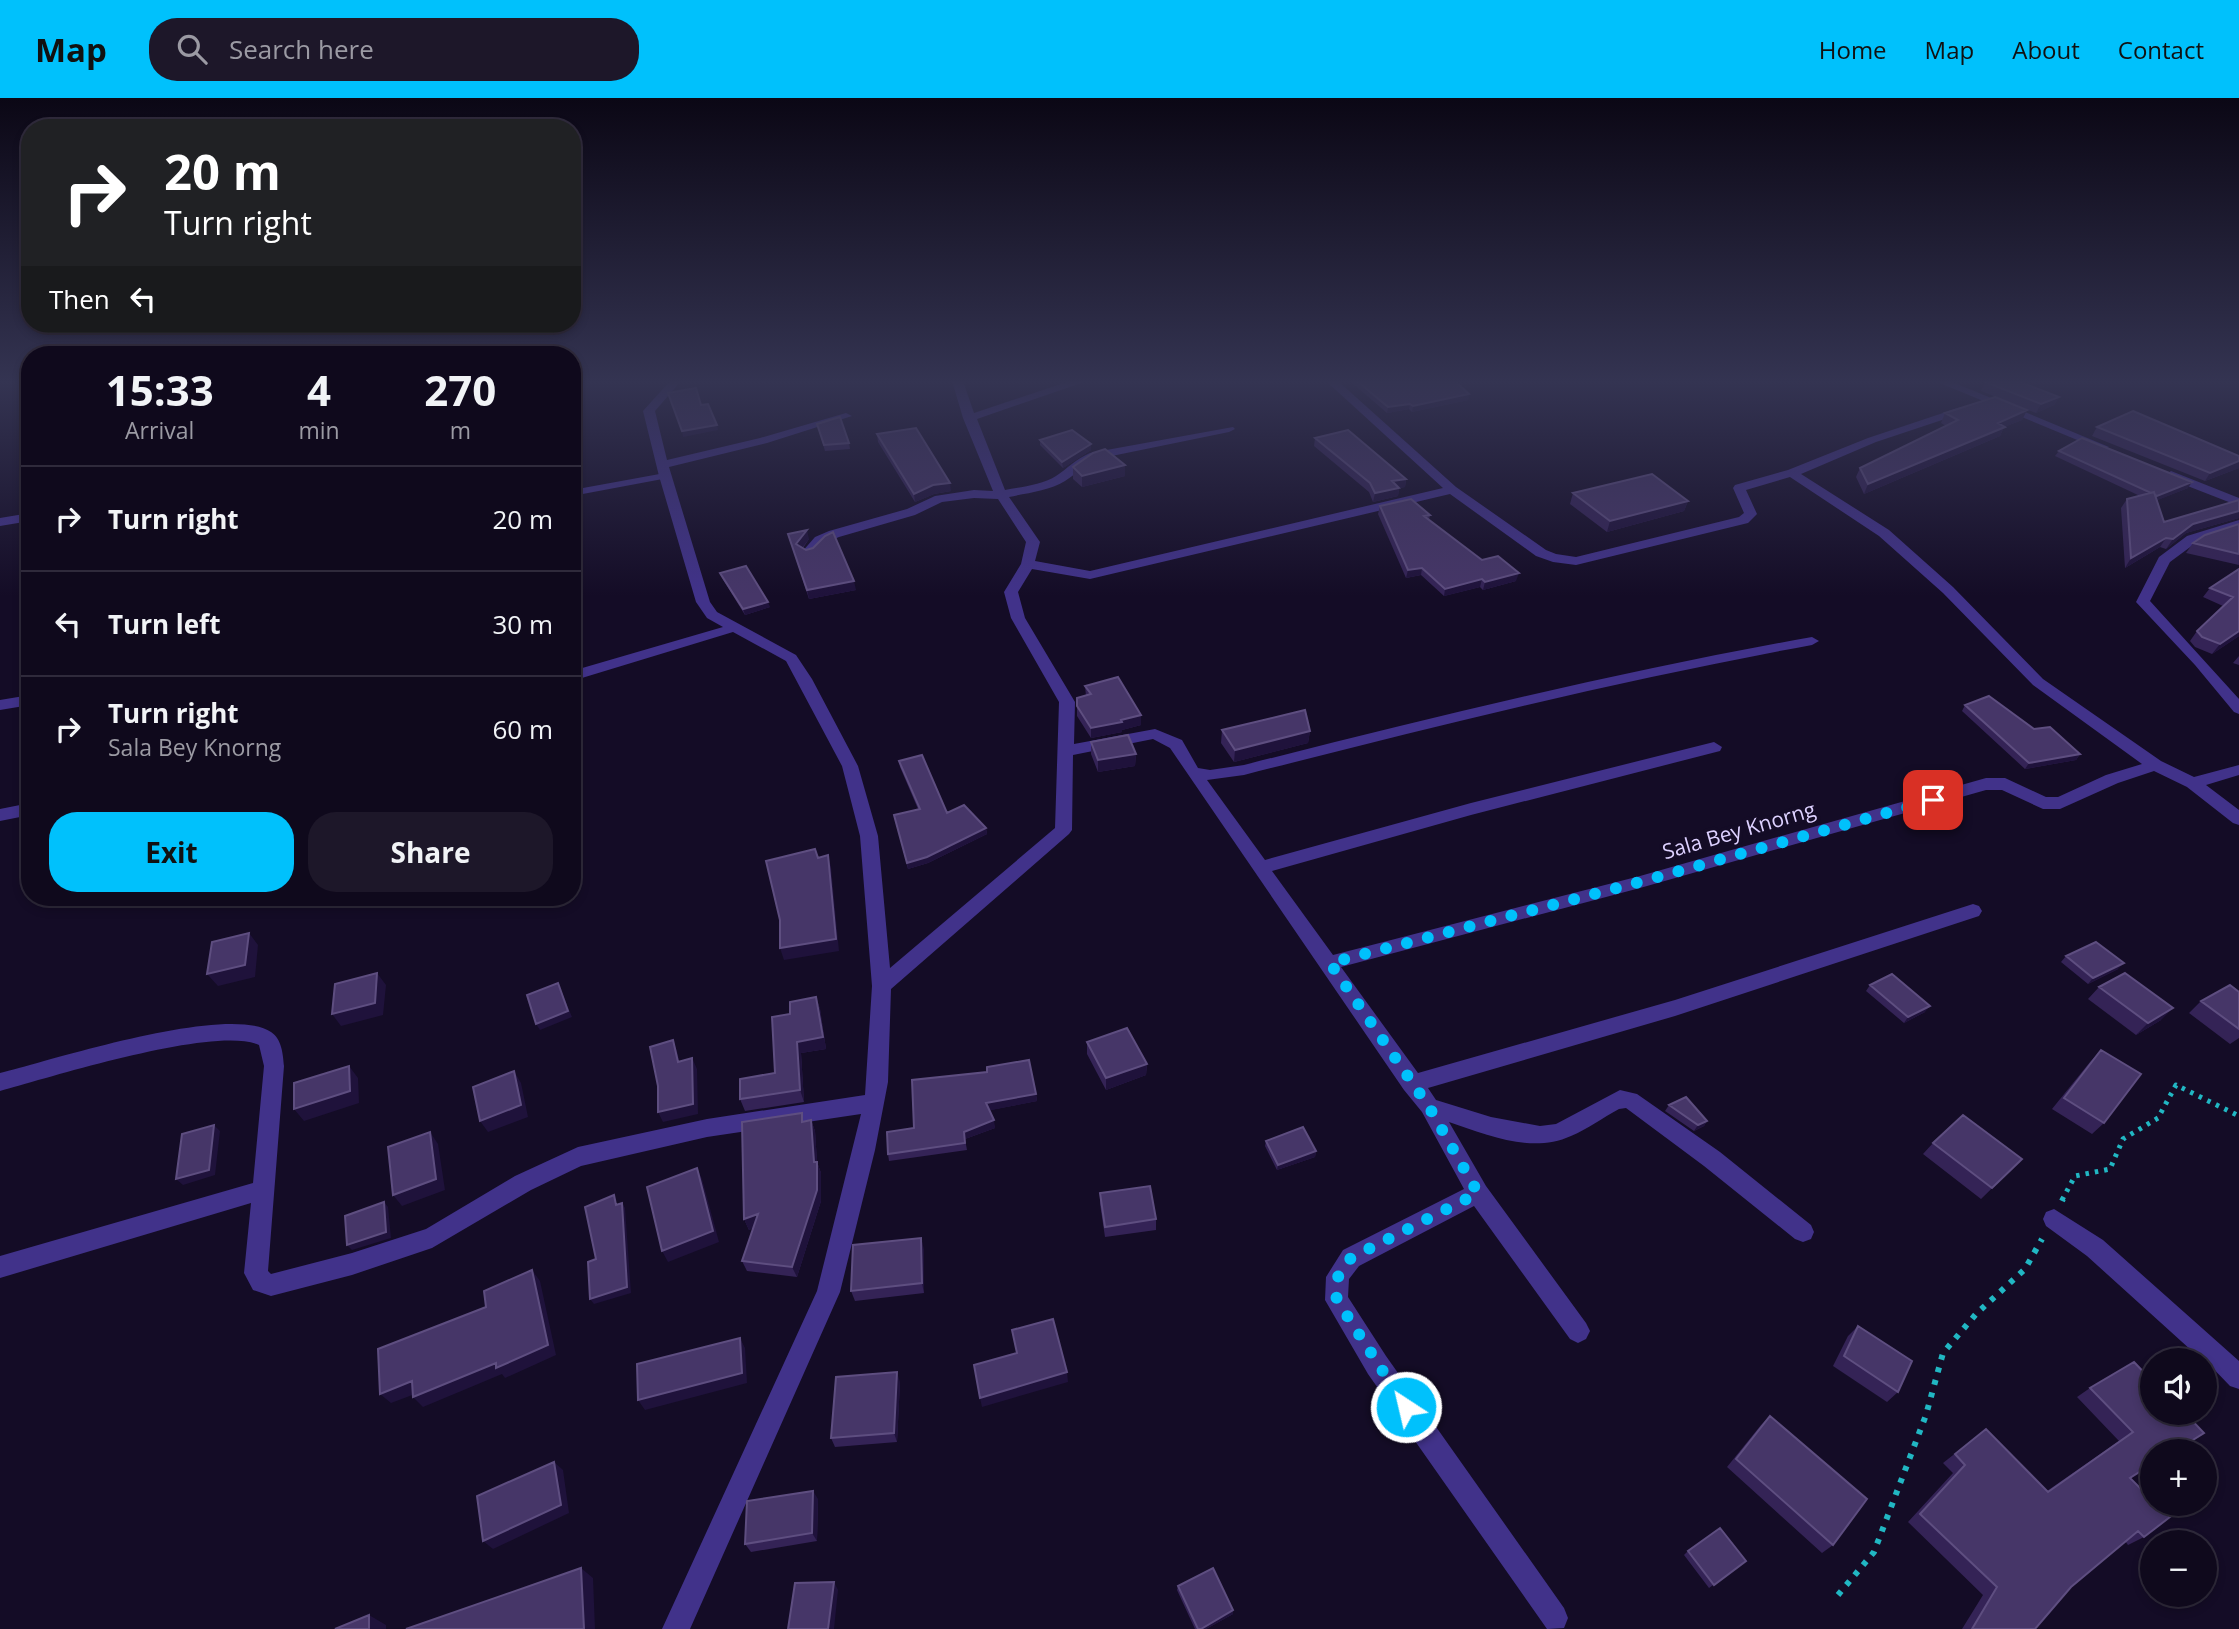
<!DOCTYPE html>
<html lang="en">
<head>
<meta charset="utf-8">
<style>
  body { margin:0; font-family:"Open Sans",sans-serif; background:#1d1729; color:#f1f3f6; height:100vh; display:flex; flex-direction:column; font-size:26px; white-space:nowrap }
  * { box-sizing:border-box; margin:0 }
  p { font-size:23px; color:#9b9aa3 }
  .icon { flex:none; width:38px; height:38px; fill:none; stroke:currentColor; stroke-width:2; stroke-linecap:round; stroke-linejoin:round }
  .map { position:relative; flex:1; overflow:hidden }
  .sheet { position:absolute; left:21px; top:248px; width:560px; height:560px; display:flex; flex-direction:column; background:#0f091c; border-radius:28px; box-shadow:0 4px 10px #0003,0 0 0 2px #2f2a3b }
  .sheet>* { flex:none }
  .hud { position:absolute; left:21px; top:21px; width:560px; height:214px; border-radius:28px; box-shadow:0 4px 10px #0003,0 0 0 2px #2f2a3b; background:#202124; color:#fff; overflow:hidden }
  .tools { position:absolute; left:2140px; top:1250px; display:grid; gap:14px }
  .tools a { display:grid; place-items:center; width:77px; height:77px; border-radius:50%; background:#0f091c; box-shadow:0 4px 10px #0003,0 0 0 2px #2f2a3b; font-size:35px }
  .pin { position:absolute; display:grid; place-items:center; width:60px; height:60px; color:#fff; margin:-30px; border-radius:14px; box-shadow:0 4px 10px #0006 }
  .me { position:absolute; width:77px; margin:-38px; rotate:325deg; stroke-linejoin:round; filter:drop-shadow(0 0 5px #0008) }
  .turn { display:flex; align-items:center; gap:24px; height:147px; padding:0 28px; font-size:32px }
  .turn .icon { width:91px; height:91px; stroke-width:2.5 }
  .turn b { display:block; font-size:49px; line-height:60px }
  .then { display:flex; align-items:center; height:66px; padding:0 28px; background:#0003; gap:14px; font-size:26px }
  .eta { display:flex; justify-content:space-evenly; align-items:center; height:119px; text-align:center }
  .eta b { font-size:42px; font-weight:700; line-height:49px }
  .button { display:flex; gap:14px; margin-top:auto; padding:14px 28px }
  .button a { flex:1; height:80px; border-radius:28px; background:#00c1fc; color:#111; font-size:28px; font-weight:700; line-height:80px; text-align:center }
  .button a+a { background:#1d1729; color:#f1f3f6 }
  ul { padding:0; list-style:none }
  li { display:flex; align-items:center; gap:21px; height:105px; padding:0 28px; border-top:2px solid #2f2a3b }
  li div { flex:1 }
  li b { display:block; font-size:26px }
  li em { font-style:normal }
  header { display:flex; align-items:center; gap:42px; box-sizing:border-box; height:98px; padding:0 35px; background:#00c1fc; color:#111 }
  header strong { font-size:33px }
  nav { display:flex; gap:38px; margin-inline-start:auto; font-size:24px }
  .search { width:490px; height:63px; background:#1d1729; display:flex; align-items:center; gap:18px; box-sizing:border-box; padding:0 24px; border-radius:28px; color:#9b9aa3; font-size:26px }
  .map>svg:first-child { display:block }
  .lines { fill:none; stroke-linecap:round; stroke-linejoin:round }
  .path-far1 { stroke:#21b7c3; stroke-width:5; stroke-dasharray:3.5 6; stroke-linecap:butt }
  .path { stroke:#21b7c3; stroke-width:6; stroke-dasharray:5 8; stroke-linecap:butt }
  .service { fill:#41328a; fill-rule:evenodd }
  .minor { fill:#41328a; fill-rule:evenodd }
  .tertiary { fill:#41328a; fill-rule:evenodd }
  .wall { fill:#342356 }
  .shaded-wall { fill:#1f123b }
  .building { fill:#463668; stroke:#5e4e80; stroke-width:2 }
  .route { stroke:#00c1fc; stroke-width:12; stroke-dasharray:0 21.6 }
  .labels { text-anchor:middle; stroke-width:7; stroke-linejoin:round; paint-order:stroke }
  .street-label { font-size:21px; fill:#ddd1ff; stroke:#140c26 }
</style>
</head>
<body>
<header>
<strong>Map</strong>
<div class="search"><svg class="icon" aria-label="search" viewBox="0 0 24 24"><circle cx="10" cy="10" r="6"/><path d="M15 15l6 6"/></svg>Search here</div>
<nav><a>Home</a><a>Map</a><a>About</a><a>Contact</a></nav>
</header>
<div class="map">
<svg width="2239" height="1531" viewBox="0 0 2239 1531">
  <rect width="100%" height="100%" fill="#140c26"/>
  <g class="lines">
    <!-- path-far1 -->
    <path class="path-far1" d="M2062,1102L2075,1078L2110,1071L2123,1041L2158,1020L2176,987L2239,1018"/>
    <!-- path -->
    <path class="path" d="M2062,1103L2063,1101
      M1838,1497L1874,1454L1926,1317L1943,1255L1976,1216L2025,1171L2042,1141"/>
    <!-- service -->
    <path class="service" d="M665,375L670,378L668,380L572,398V392Z"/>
    <!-- minor -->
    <path class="minor" d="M670,283H681L655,313L667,362L760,340L846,315L852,318L767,345L669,369L710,504L717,514L796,557L812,581L858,668L878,738L890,870L1055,730L1059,604L1011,520L1004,494L1021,466L1026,444L998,401L974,400L942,404L915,417L839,439L825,445L813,458L808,459L801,455L815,439L829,433L907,411L935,398L974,392L993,393L963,320L952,283H963L974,315L1070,283H1087L977,321L1005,392C1021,389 1042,387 1056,378C1068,370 1076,361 1090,355L1233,329L1235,331L1229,334L1097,361C1084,367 1076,376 1065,383C1049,393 1027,395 1009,399L1040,444L1035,463L1090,473L1443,390L1326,283H1338L1456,389L1546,452L1556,456L1576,459L1739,419L1744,415L1733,390L1735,387L1788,372L1868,340L1961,309H1969V313L1876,344L1801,376L1889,432L1953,489L2043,581L2161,663L2194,679L2239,667V677L2206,687L2239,712V727L2233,725L2187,689L2154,673L2118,685L2060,711H2043L2002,692H1986L1640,790L1341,869L1418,975L1675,902L1973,806L1979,808L1982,813L1979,818L1675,918L1428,990L1436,1002L1491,1019L1540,1028L1556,1026L1620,992L1637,996L1720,1054L1811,1127L1814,1134L1811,1141L1803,1144L1795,1141L1704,1068L1626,1010L1619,1011C1602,1020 1588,1031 1571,1038C1531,1056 1488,1037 1449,1024L1486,1088L1586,1225L1590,1233L1586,1241L1578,1245L1570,1241L1474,1108L1359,1168L1349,1181L1348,1199L1386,1258L1564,1510L1568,1520L1564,1530L1547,1531L1368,1276L1325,1202L1326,1179L1343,1152L1464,1091L1422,1014L1404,992L1170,650L1153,641L1073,657L1072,732L1069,736L891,891L888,984L875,1052L840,1194L690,1531H662L817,1193L861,1016L707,1039L581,1068L531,1092L432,1150L352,1177L271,1198L253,1192L244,1175L251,1105L0,1180V1158L253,1085L264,968L259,947C216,927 51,979 0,993V975C52,962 228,905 271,934C282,941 283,957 284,968L268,1173L271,1176L352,1155L426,1131L515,1078L578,1049L707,1021L865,997L872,888L860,738L842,668L786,563L733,534L572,583V573L723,529L707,520L696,504L659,378L643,313ZM1790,379L1879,438L1943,495L2033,587L2142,666L2106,677L2058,699H2046L2005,680H1986L1640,778L1333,857L1272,773L1471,717L1720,653L1722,649L1714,644L1471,705L1265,762L1207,682L1244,677C1432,629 1620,582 1812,547L1819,543L1812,539C1621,573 1432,619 1244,667L1210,672L1198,670L1182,642L1155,631L1074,646L1075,604L1025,520L1018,494L1032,471L1090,481L1450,396L1536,458L1553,464L1576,467L1748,425L1757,416L1746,392Z
      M30,415V423L0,428V420Z
      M2239,422V430L2197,444L2170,464L2150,503L2239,601V616L2234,614L2195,567L2136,504L2159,459L2187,438Z
      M30,597V607L0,612V602Z
      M30,705V717L0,723V711Z
      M2054,1111L2103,1142L2239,1263V1291L2230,1288L2205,1262H2202L2087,1158L2046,1128L2043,1121L2046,1114Z"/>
    <!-- tertiary -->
    <path class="tertiary" d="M1935,283H1950L2109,349L2099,351Z
      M2171,373L2239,400V408L2167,380L2165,377Z"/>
  </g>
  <!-- wall -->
  <path class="wall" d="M1350,283H1455L1469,296L1468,302L1412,314L1409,311L1387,315Z
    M1985,284L2059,299L2054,307L2036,315L1981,293Z
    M2027,312L2022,322L2004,329L2000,338L1864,396L1856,379L1860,370L1946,328L1941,325L1945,315Z
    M817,326L849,345L850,351L825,353Z
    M2097,329L2239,358V370L2205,383L2092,338Z
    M877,336L951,393L934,396L915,404L878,344Z
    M1315,340L1406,381L1405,389L1399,390L1398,398L1373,404L1369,394L1314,348Z
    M1040,342L1091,352L1063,370L1040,347Z
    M2059,353L2188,390L2157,402L2164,424L2239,402V420L2186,435L2166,451L2160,449L2125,470L2121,410L2127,401L2140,398L2055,358Z
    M1125,367V378L1082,389L1073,381V369Z
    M1573,395L1688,403L1684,413L1607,434L1570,406Z
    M1380,408L1430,417L1429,422L1482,462L1516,483L1483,492L1480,489L1444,498L1421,477L1406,480L1378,416Z
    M2239,426V467L2186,455L2193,445Z
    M788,436L809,441L803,450L856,492L809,501Z
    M2239,471V538L2212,556L2195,549L2190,543L2197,533L2223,508L2203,499L2210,490Z
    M720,475L770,509L745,517L722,480Z
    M2239,558V567L2233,565Z
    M1085,588L1141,627L1122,632V634L1091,640L1077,618V600L1086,598Z
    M1965,607L2034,631L2080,656L2076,662L2025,671L1962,613Z
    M1222,632L1310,633L1308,645L1234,664L1221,645Z
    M1091,644L1136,656L1135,668L1098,674L1091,656Z
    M899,663L947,715L986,730L987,736L928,765L908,771L894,717L918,711L900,669Z
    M2066,858L2118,871L2088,886L2061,864Z
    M1870,887L1925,914L1904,925L1866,893Z
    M2099,889L2161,922L2136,937L2088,901Z
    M2239,894V940L2230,946L2189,915L2201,903Z
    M816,899L820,911L826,951L801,955L804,1004L745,1013L740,1001L775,975L790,916Z
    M1087,944L1147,966L1146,977L1106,992L1087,956Z
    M2101,952L2104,1025L2092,1036L2052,1011L2090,964Z
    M1036,996L1037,1003L990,1012L995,1030L965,1041L967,1052L889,1063L888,1056L914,1030Z
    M1669,1007L1707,1023L1704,1028L1694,1033L1665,1013Z
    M811,1022L815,1033L817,1064L821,1075V1103L797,1179L747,1173L742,1163L753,1130L749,1132L744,1121L804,1023Z
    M1266,1043L1316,1053L1315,1059L1277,1072L1265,1048Z
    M1933,1045L2022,1061L1981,1101L1923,1056Z
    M1100,1095L1156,1121V1132L1105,1139L1100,1106Z
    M924,1151V1195L855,1203L851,1193Z
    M1858,1228L1898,1294L1887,1304L1833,1268L1848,1238Z
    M2152,1283L2130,1380L2144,1439L2128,1447L2125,1443L2071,1489L2035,1531H1962L1983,1497L1908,1424L1953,1375L1943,1365L1986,1331L2047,1393L2119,1343L2077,1299L2090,1290Z
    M900,1284L897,1344L835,1349L831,1340Z
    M1770,1318L1833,1447L1822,1455L1727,1369L1761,1327Z
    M818,1401L817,1443L751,1454L745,1446Z
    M1688,1453L1746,1463L1709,1490L1684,1457Z
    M1178,1488L1233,1516L1206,1531H1195L1177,1492Z"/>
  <!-- shaded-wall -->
  <path class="shaded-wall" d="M1469,296L1468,302L1412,314L1413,308Z
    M2059,299L2054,307L2036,315L2041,306Z
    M1410,306L1409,311L1387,315L1388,309Z
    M2027,312L2022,322L2004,329L2000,338L1864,396L1868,386Z
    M717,327L718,332L683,339L682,333Z
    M1091,346V352L1063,370L1062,364Z
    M2239,363V370L2205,383L2210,375Z
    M1125,367V378L1082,389V378Z
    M1406,381L1405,389L1399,390L1398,398L1373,404L1375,395L1392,383Z
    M2192,384L2188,390L2153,404L2157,398Z
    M950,385L951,393L934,396L915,404L914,396L933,387Z
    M1688,403L1684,413L1607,434L1610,423Z
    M2239,413V420L2186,435L2166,451L2173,441L2193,426Z
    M807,432L809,441L798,455L796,446Z
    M2166,440L2160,449L2125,470L2131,460Z
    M1422,470L1421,477L1406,480L1408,472Z
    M1519,475L1516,483L1483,492L1485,484Z
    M1482,481L1480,489L1444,498L1445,491Z
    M854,483L856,492L809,501L807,492Z
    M768,504L770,509L745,517L743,511Z
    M572,528L576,546L572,547Z
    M2239,533V538L2212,556L2220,546Z
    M1141,617V627L1122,632V634L1091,640V630Z
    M1310,633L1308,645L1234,664L1235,652Z
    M1136,656L1135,668L1098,674V662Z
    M2080,656L2076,662L2025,671L2029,665Z
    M986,730L987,736L928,765L908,771L907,765Z
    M828,757L831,769L839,853L784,862L780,850Z
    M249,835L258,847L255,879L218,888L207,876Z
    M2124,865L2118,871L2088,886L2093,880Z
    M377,875L386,887L383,917L341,928L332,916Z
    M558,885L572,919L540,932L536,926Z
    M816,899L820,911L826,951L801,955L804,1004L800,992L797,944Z
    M1930,908L1925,914L1904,925L1908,919Z
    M2173,910L2161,922L2136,937L2148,925Z
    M673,942L677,953L682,974L678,964Z
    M692,960L697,971L698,1016L663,1024L658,1014Z
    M1147,966L1146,977L1106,992V980Z
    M349,968L358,980L359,1005L304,1023L294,1011Z
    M514,973L521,985L528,1019L488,1034L480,1023Z
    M1036,996L1037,1003L987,1013L986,1005Z
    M811,1022L815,1033L817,1064L821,1075V1103L797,1179L792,1169L814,1064Z
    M994,1022L995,1030L965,1041L964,1034Z
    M1707,1023L1704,1028L1694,1033L1698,1027Z
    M214,1027L220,1033L215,1077L183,1087L176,1081Z
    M430,1034L438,1046L445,1092L402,1108L393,1097Z
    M1316,1053L1315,1059L1277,1072L1278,1067Z
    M697,1070L702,1081L719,1144L668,1164L662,1153Z
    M384,1104L388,1109L391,1140L352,1152L347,1147Z
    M622,1105L625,1110L631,1195L594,1206L590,1201Z
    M758,1116L763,1127L749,1132L744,1121Z
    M921,1140L924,1151V1195L922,1185Z
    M532,1172L540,1183L556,1257L505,1280L502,1276L423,1309L413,1299Z
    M740,1240L745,1250L747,1285L645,1312L638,1302Z
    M897,1274L900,1284L897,1344L894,1335Z
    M1067,1274L1068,1284L982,1309L980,1300Z
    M412,1283L423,1293L391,1305L380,1296Z
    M554,1364L563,1372L569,1415L493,1451L483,1443Z
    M813,1393L818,1401L817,1443L812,1435Z
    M581,1470L593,1480L595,1531H584Z
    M834,1484L838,1492L834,1531H828Z
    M1233,1512V1516L1206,1531H1201Z
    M369,1517L386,1527V1531H369Z"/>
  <!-- building -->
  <path class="building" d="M1357,283H1455L1469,296L1413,308L1410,306L1388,309Z
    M1987,283H2018L2059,299L2041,306L1985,284Z
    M696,290L701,307L708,306L717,327L682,333L668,295Z
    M1995,299L2027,312L1998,325L2005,329L1868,386L1860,370L1958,322L1945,315Z
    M2133,313L2239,358V363L2210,375L2097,329Z
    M840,319L849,345L824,347L817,326Z
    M916,330L950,385L933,387L914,396L877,336Z
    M1072,332L1091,346L1062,364L1040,342Z
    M1348,332L1406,381L1392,383L1399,390L1375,395L1370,385L1315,340Z
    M2082,340L2192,384L2157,398L2155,397L2154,394L2151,395L2059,353Z
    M1105,351L1125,367L1082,378L1073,369L1093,355Z
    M1652,376L1688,403L1610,423L1573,395Z
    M2154,394L2164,424L2239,402V413L2193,426L2173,441L2166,440L2131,460L2127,401Z
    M1411,401L1430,417L1424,418L1482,462L1498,458L1519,475L1485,484L1482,481L1445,491L1422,470L1408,472L1380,408Z
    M2239,426V456L2193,445L2205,437Z
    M807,432L796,446L806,452L813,450L825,438L833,434L854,483L807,492L788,436Z
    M746,468L768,504L743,511L720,475Z
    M2239,471V533L2220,546L2202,539L2197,533L2233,499L2210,490Z
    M1118,579L1141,617L1121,622L1122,624L1091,630L1077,608V600L1091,596L1085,588Z
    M1989,598L2034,631L2050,629L2080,656L2029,665L1965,607Z
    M1305,612L1310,633L1235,652L1222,632Z
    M1128,637L1136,656L1098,662L1091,644Z
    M922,657L947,715L964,707L986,730L927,759L907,765L894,717L920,711L899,663Z
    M815,751L818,760L828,757L836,841L780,850V822L766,763Z
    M249,835L245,867L207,876L212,844Z
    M2096,844L2124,865L2093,880L2066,858Z
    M377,875L375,905L332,916L335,886Z
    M2125,875L2173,910L2148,925L2099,889Z
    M1892,876L1930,908L1908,919L1870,887Z
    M558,885L568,913L536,926L527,897Z
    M2230,887L2239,894V931L2201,903Z
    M816,899L823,939L797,944L800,992L740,1001V981L775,975L772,919L790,916V904Z
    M1127,930L1147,966L1106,980L1087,944Z
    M673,942L678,964L692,960L693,1006L658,1014V988L650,949Z
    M2101,952L2141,976L2104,1025L2064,1000Z
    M1029,962L1036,996L986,1005L994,1022L964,1034L965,1045L888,1056L887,1034L914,1030L912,982L987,974V969Z
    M349,968L350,993L294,1011V985Z
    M514,973L521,1007L480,1023L473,989Z
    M1686,999L1707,1023L1698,1027L1669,1007Z
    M802,1015V1024L811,1022L814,1064H817V1092L792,1169L742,1163L758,1116L744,1121L742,1024Z
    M1963,1017L2022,1061L1992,1090L1933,1045Z
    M214,1027L209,1072L176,1081L182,1036Z
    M1303,1029L1316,1053L1278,1067L1266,1043Z
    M430,1034L436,1081L393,1097L388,1049Z
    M697,1070L713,1133L662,1153L647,1089Z
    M1150,1088L1156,1121L1105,1129L1100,1095Z
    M614,1097L616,1107L622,1105L627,1189L590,1201L588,1164L596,1161L585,1109Z
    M384,1104L386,1134L347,1147L345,1118Z
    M921,1140L922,1185L851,1193L853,1147Z
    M532,1172L548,1247L496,1270V1265L413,1299L412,1283L380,1296L378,1251L486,1209L484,1193Z
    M1053,1221L1067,1274L980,1300L974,1267L1017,1255L1012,1232Z
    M1858,1228L1912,1263L1898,1294L1844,1258Z
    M740,1240L742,1275L638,1302L637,1266Z
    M2134,1264L2152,1283V1314H2184L2204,1335L2175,1353H2152V1366L2130,1380L2152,1402V1405H2155L2170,1419L2144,1439L2138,1433L2071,1489L2035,1531H1972L1997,1489L1920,1416L1965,1367L1955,1356L1986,1331L2048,1394L2133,1334L2090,1290Z
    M897,1274L894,1335L831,1340L836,1279Z
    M1770,1318L1867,1401L1833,1447L1736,1361Z
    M554,1364L561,1407L483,1443L477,1398Z
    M813,1393L812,1435L745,1446L747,1403Z
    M1720,1430L1746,1463L1714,1487L1688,1453Z
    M581,1470L584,1531H406Z
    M1213,1470L1233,1512L1201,1531H1198L1178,1488Z
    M834,1484L828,1531H788L795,1485Z
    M369,1517V1531H335Z"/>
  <!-- sky -->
  <linearGradient id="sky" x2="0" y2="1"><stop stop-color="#0b0715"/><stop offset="0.57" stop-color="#343452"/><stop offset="1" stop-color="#343452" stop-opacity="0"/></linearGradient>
  <rect width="2239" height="498" fill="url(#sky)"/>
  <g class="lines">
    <!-- route -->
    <path class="route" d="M1406,1309L1337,1202C1333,1183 1339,1174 1351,1160L1478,1095L1429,1009L1330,865L1640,784L1933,702"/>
  </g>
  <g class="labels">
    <!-- street labels -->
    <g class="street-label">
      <text transform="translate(1739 733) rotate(-16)" y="7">Sala Bey Knorng</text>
    </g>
  </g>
</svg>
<div class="tools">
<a><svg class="icon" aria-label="sound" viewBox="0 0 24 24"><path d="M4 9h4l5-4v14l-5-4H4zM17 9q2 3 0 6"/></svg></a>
<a>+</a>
<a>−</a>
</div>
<div class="pin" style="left:1933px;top:702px;background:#d93025"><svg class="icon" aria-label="arrive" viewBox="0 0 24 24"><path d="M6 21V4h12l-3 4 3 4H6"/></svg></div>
<svg class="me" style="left:1406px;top:1309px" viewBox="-20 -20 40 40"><circle r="17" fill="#00c1fc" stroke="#fff" stroke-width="3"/><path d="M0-11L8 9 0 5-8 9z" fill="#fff"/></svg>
<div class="hud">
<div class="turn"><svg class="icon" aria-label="right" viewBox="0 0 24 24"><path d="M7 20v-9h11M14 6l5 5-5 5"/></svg><div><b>20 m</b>Turn right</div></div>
<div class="then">Then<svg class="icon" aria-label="left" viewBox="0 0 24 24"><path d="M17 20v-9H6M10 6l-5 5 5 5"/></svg></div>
</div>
<section class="sheet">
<div class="eta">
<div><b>15:33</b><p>Arrival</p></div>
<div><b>4</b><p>min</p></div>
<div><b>270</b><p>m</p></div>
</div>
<ul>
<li><svg class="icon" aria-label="right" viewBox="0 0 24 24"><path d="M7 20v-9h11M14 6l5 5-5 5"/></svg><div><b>Turn right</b></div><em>20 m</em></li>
<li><svg class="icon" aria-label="left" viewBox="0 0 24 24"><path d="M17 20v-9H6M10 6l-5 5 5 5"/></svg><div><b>Turn left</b></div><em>30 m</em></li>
<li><svg class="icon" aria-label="right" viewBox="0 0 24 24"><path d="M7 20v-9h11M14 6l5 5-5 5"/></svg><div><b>Turn right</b><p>Sala Bey Knorng</p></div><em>60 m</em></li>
</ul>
<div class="button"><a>Exit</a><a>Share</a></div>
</section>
</div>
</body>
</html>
